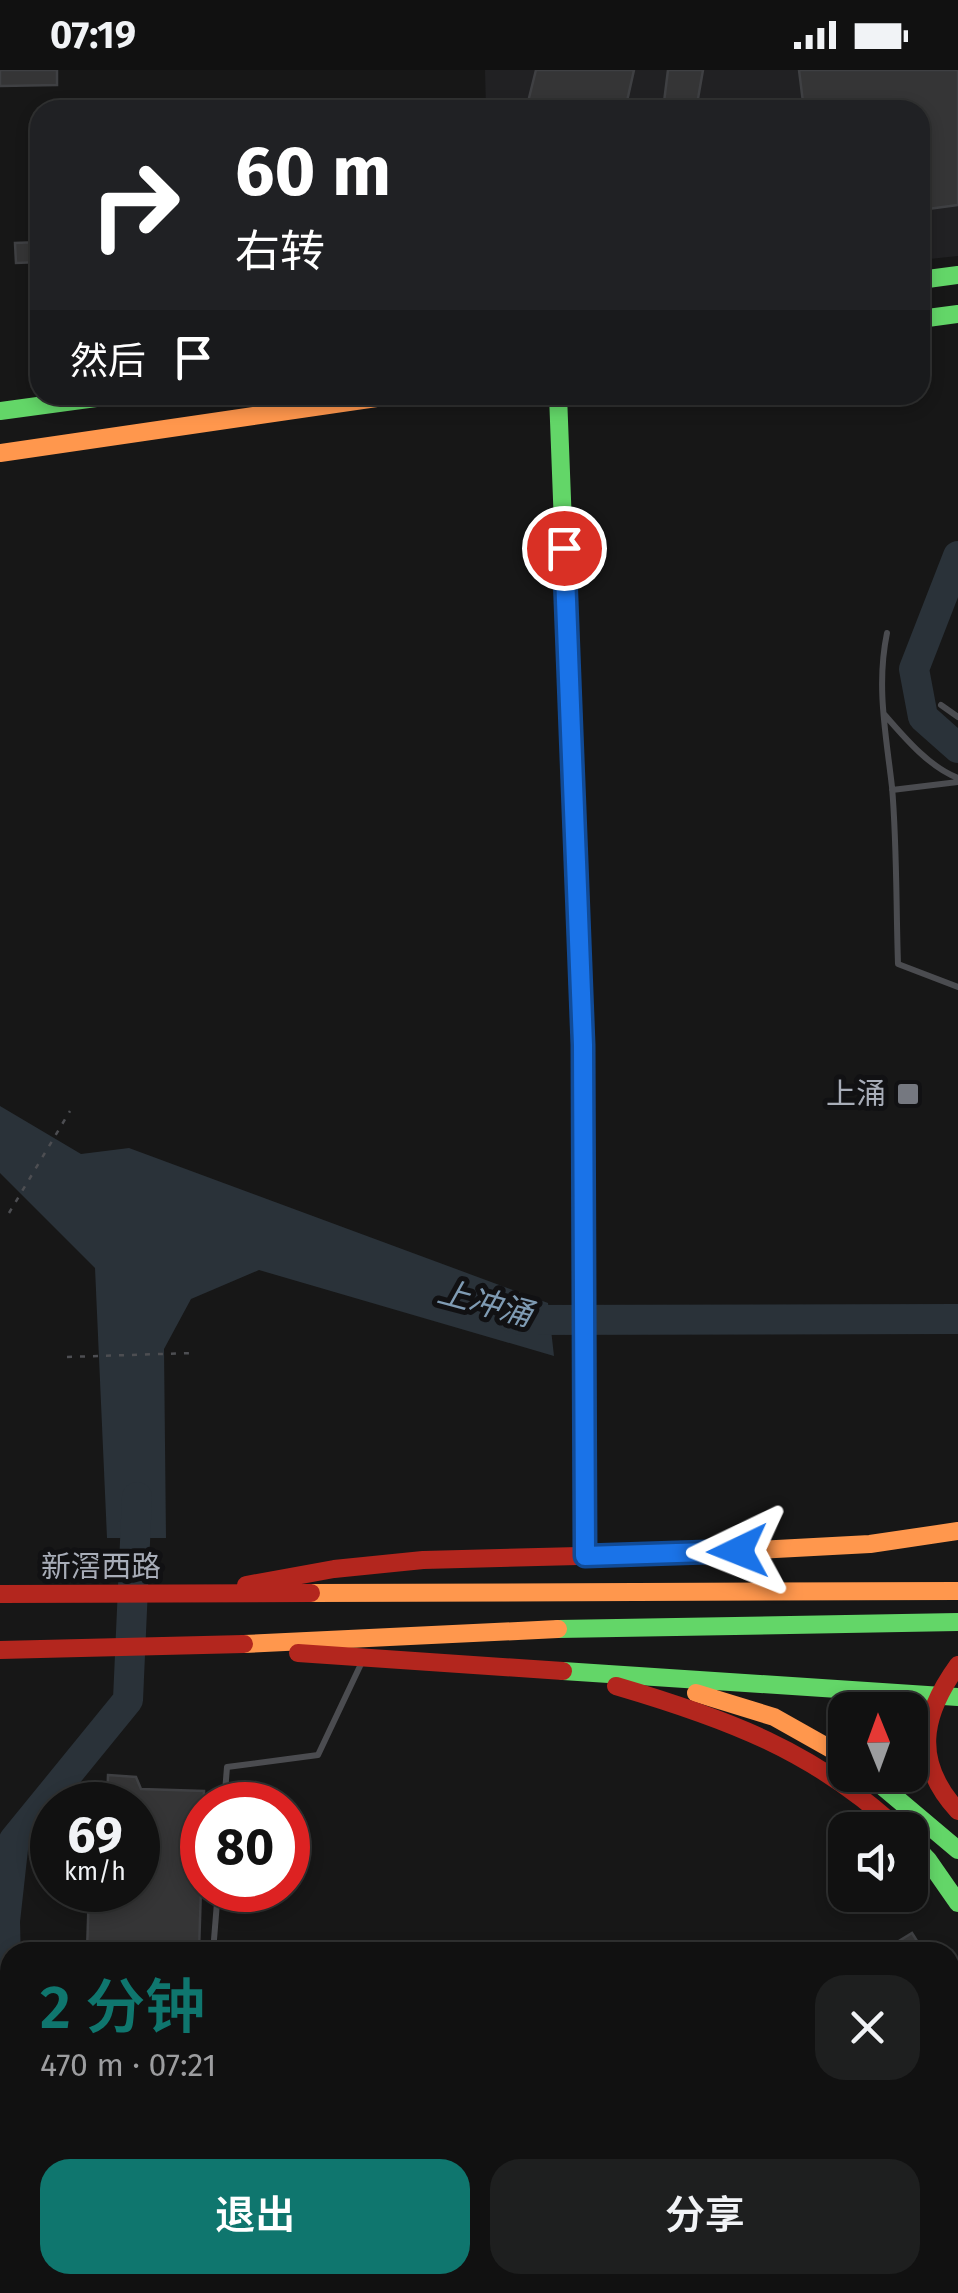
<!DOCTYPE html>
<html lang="zh">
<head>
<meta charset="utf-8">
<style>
  body { margin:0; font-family:"Fira Sans","Noto Sans SC",sans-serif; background:#1e1f1f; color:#f1f3f6; height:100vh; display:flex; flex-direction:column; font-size:38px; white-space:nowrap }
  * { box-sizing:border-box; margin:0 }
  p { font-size:32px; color:#9c9d9f }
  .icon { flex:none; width:55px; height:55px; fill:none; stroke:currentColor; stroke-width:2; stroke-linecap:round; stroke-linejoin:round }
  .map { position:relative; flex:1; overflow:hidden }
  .side { position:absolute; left:0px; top:1872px; width:960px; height:352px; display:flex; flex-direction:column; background:#111; border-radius:30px 30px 0 0; box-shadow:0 5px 15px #0003,0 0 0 2px #303131 }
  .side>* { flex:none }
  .guide { position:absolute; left:30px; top:30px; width:900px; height:305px; border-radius:30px; box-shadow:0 5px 15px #0003,0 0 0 2px #303131; background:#202124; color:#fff; overflow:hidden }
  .needle { width:65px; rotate:359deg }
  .tools { position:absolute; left:828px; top:1622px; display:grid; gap:20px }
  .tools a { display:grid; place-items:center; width:100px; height:100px; border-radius:20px; background:#111; box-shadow:0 5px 15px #0003,0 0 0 2px #303131; font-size:50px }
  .speed { position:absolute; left:30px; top:1712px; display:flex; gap:20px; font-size:50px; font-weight:700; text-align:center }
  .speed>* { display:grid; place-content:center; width:130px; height:130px; border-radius:50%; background:#111; box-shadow:0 5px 15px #0003,0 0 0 2px #303131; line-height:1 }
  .speed small { font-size:25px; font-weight:400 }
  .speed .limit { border:15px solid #d22; background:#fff; color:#111 }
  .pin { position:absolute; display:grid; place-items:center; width:85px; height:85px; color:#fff; margin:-42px; border:5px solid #fff; border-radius:50%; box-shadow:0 2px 10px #0007 }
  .me { position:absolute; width:110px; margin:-55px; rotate:268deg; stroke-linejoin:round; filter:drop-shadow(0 0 8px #0008) }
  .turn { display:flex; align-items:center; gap:35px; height:210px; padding:0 40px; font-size:45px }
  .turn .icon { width:130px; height:130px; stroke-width:2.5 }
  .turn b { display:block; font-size:70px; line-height:85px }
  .then { display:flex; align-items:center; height:95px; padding:0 40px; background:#0003; gap:20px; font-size:38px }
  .round { display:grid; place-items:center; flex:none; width:105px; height:105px; border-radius:30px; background:#1e1f1f }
  .headline { display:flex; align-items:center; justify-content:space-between; height:170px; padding:0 40px }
  h1 { font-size:60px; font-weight:600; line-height:75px; color:#0f766e }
  .button { display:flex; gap:20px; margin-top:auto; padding:20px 40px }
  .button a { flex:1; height:115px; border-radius:30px; background:#0f766e; color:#fff; font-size:40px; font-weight:600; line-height:115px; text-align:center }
  .button a+a { background:#1e1f1f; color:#f1f3f6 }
  .status { display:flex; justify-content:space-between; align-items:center; height:70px; padding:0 50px; background:#111; direction:ltr }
  .status svg { height:28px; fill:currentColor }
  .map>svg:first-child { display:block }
  .built { fill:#212123 }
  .water { fill:#2a3239 }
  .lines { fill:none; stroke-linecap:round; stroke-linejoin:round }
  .river { stroke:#2a3239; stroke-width:30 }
  .building { fill:#353536; stroke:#3f4043; stroke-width:2.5 }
  .path { stroke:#4d4e52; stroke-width:2.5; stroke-dasharray:5 8; stroke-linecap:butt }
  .lane { stroke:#4b4c50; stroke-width:6 }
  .fast { stroke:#63d668; stroke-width:18 }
  .slow { stroke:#ff974d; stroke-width:18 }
  .jam { stroke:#b3261e; stroke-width:18 }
  .route-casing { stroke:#114b97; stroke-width:25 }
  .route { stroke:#1a73e8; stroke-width:18 }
  .poi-dot { fill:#757880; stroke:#111113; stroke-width:4 }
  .labels { text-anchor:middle; stroke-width:10; stroke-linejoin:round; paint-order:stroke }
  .poi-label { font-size:30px; fill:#a8adb8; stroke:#111113; text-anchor:end }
  .street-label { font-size:30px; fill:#a8adb8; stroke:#111113 }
  .water-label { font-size:32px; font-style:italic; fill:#7f9bb3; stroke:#111113 }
</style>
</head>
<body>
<div class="status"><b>07:19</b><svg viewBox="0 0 49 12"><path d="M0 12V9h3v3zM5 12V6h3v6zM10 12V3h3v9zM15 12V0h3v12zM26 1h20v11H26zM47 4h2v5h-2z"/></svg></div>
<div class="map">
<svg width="958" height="2223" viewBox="0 0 958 2223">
  <rect width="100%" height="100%" fill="#171717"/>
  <!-- built -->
  <path class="built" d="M485,0H958V186L920,190V40H486Z"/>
  <!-- water -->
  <path class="water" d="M0,1036L81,1084L129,1078L548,1233L554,1286L259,1200L191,1229L164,1279L166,1468H107L95,1198L0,1103Z
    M10,1939V2043L0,2041V1943Z"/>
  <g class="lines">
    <!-- river -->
    <path class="river" d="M958,486L914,599L923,647L958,678
      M512,1247L521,1250L958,1249
      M8,1980L5,1851L14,1770L128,1630L137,1427"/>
  </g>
  <!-- building -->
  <path class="building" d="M0,0H57V15L0,16Z
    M536,0H634L625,40H526Z
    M668,0H703L696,40H663Z
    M799,0H958V135L920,140V40H804Z
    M40,172V192L16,193L15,173Z
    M108,1705L136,1707L141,1719L204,1721L199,1882H87L89,1820H138V1735H107Z
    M912,1863L924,1882H881Z"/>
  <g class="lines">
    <!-- path -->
    <path class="path" d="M9,1143L70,1041
      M67,1287L193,1283"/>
    <!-- lane -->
    <path class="lane" d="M887,563C876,616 886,664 892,717C897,775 896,835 898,894L958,917
      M941,635L958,647
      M884,644C904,667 929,697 958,708
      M892,720L958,712
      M224,1735L227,1697L318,1685L361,1594
      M213,1882L218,1820
      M614,2215L618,2223"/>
    <!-- fast -->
    <path class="fast" d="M920,210L958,205
      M920,249L958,244
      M558,325L583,975L585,1485
      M0,341L118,325
      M558,1559L958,1552
      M563,1601L958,1627
      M869,1705L958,1780
      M910,1771L928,1790L958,1833"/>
    <!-- slow -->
    <path class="slow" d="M0,383L397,325
      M699,1483L870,1474L958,1461
      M311,1523L958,1521
      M244,1574L558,1559
      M696,1623L774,1647L845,1687"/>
    <!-- jam -->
    <path class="jam" d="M246,1515L334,1499L423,1490L699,1483
      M0,1524L311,1523
      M0,1580L244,1574
      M298,1583L563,1601
      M958,1595C921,1646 913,1692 958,1741
      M616,1616C725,1648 815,1681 899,1760"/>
  </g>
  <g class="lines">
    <!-- route casing -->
    <g class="route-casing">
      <path id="route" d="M564,478L583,975L585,1486L738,1481"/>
    </g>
    <!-- route -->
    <use href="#route" class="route"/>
  </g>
  <!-- markers -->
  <rect class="poi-dot" x="896" y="1012" width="24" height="24" rx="5"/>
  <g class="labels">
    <!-- poi labels -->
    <g class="poi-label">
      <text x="886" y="1034">上涌</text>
    </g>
    <!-- street labels -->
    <g class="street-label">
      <text x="101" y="1507">新滘西路</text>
    </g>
    <!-- water labels -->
    <g class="water-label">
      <text transform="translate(485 1233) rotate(15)" y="11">上冲涌</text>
    </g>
  </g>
</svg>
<div class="tools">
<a><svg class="needle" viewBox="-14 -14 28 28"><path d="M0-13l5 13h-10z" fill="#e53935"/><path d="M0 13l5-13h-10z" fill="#9c9d9f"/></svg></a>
<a><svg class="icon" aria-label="sound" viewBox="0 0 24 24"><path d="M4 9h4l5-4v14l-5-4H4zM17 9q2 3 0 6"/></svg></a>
</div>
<div class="speed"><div>69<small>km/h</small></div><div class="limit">80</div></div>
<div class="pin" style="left:564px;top:478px;background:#d93025"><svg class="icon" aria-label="arrive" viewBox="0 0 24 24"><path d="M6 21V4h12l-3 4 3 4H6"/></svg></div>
<svg class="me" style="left:738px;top:1481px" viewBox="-20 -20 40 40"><path d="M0-17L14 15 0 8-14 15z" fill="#1a73e8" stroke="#fff" stroke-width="4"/></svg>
<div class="guide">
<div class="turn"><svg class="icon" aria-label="right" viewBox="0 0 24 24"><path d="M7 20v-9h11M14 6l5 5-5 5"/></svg><div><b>60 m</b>右转</div></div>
<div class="then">然后<svg class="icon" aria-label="arrive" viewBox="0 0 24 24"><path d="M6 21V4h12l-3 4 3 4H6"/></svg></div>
</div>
<section class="side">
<div class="headline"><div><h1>2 分钟</h1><p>470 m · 07:21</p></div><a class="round"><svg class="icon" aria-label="close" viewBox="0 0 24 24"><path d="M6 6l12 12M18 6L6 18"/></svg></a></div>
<div class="button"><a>退出</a><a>分享</a></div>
</section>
</div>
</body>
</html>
